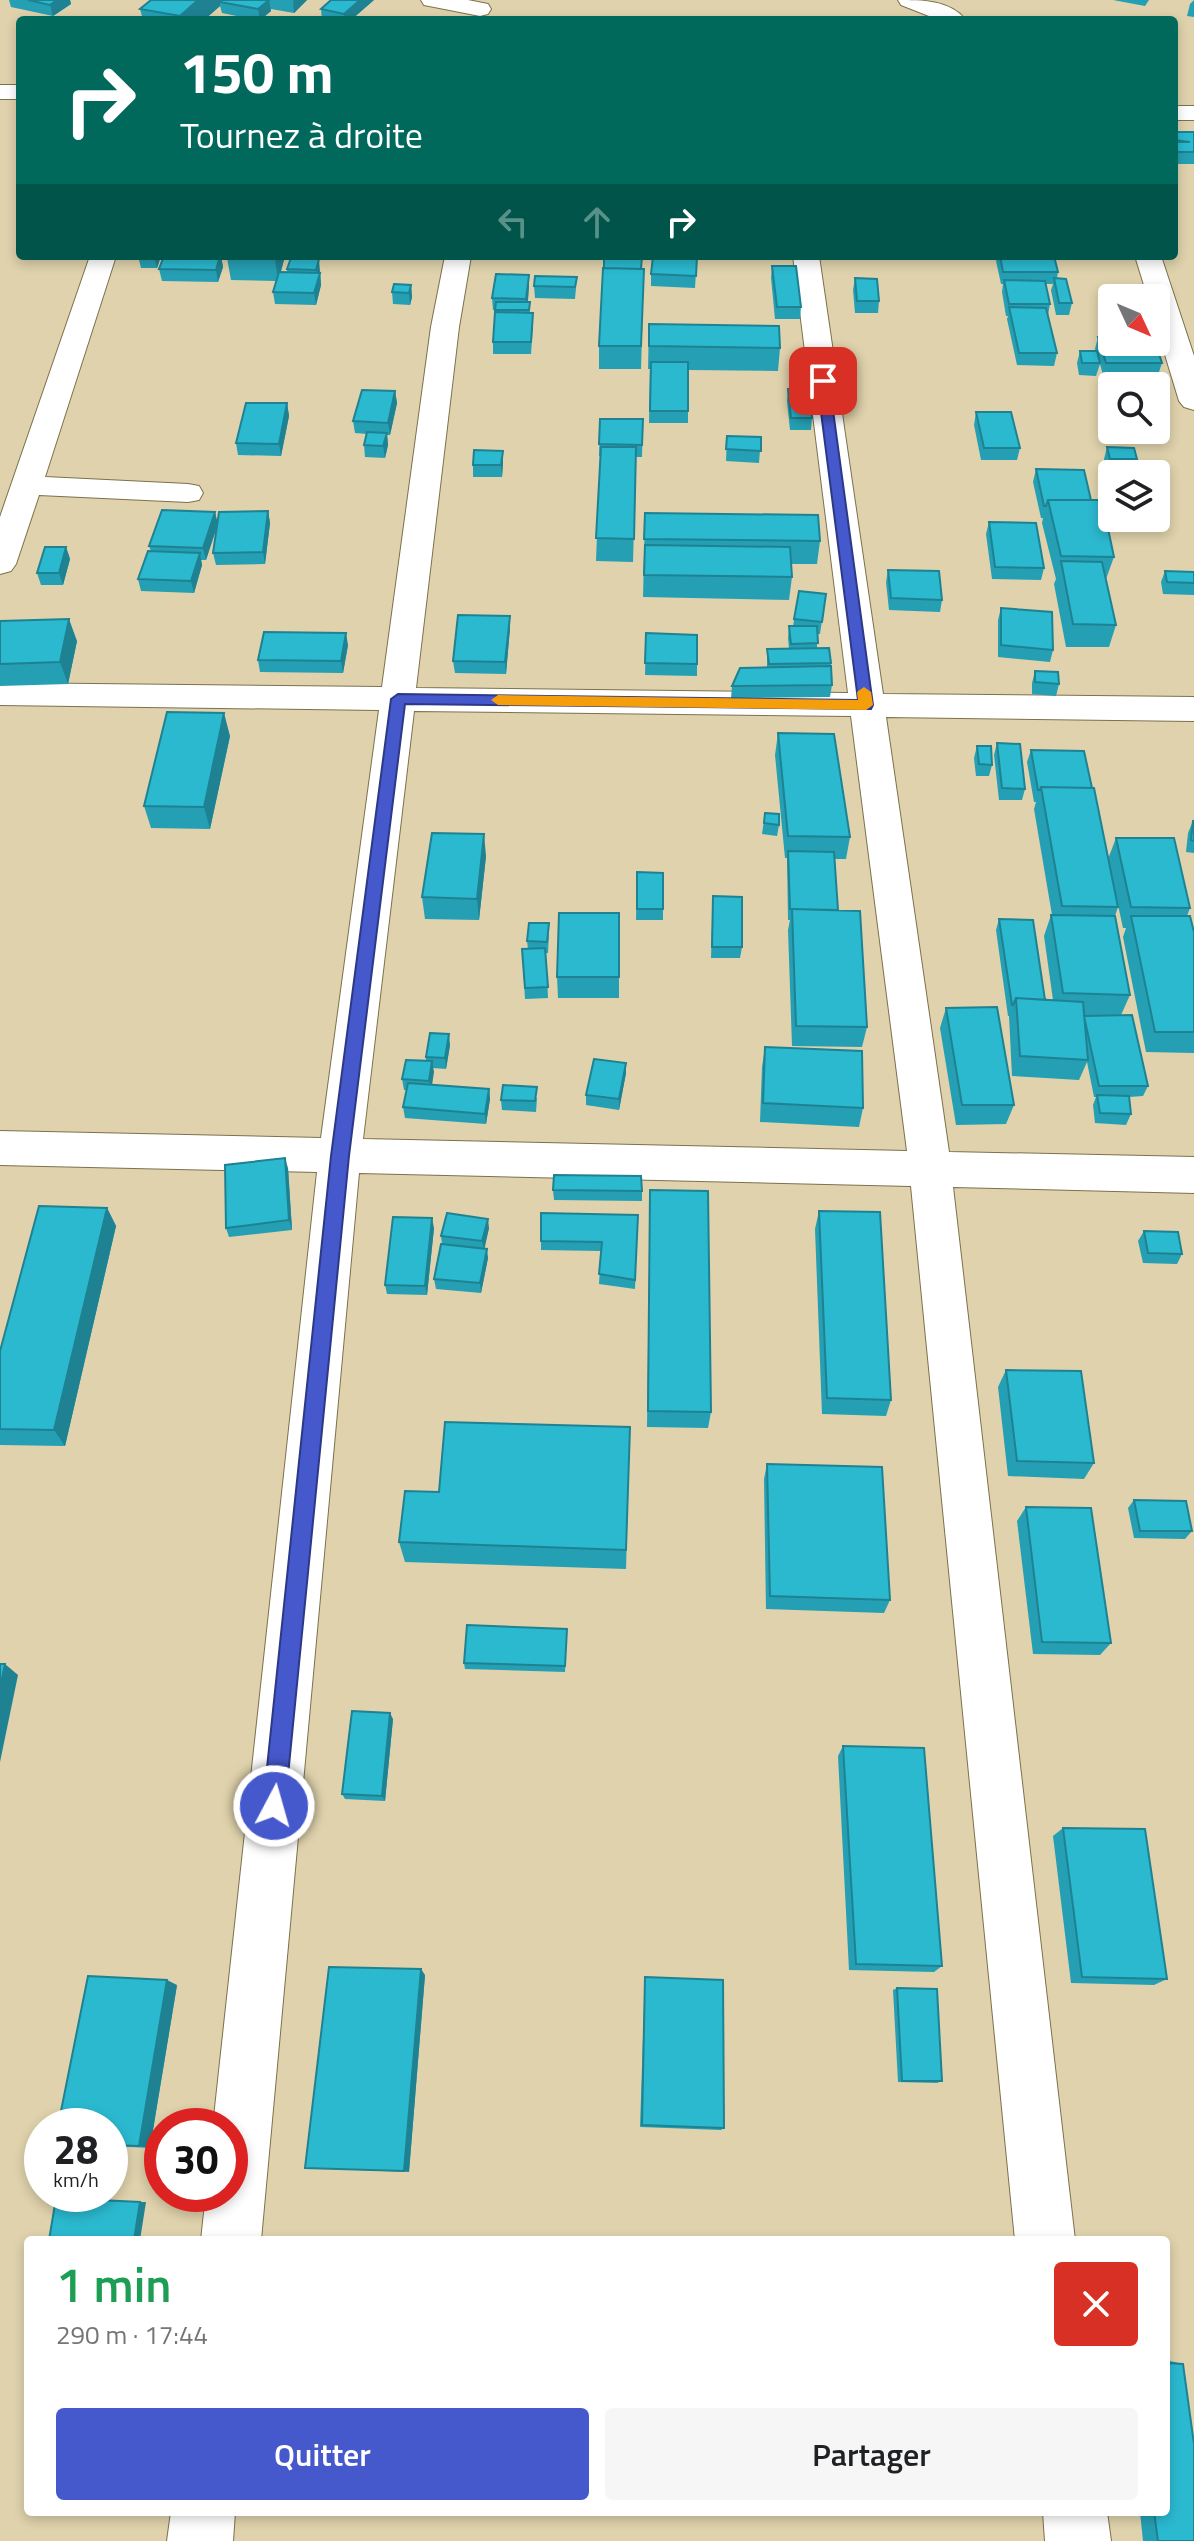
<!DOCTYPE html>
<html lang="fr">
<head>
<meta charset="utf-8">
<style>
  body { margin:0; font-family:"Titillium Web",sans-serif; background:#f6f6f6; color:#202124; height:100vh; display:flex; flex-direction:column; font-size:30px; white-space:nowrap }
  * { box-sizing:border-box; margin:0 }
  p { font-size:26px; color:#757577 }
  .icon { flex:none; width:44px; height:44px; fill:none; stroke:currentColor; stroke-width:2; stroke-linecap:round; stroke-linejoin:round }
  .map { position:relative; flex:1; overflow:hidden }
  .side { position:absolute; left:24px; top:2236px; width:1146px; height:280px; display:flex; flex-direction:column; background:#fff; border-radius:8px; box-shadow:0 4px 12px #0003 }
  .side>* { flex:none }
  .top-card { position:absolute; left:16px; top:16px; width:1162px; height:244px; border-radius:8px; box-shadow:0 4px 12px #0003; background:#00695c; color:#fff; overflow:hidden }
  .needle { width:52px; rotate:134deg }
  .buttons { position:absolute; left:1098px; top:284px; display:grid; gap:16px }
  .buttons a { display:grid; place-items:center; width:72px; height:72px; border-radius:8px; background:#fff; box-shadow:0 4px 12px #0003; font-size:40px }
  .speed { position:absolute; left:24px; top:2108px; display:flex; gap:16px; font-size:40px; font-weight:700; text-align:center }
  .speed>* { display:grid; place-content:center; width:104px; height:104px; border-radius:50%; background:#fff; box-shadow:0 4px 12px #0003; line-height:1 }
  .speed small { font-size:20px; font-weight:400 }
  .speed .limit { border:12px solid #d22; background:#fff; color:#111 }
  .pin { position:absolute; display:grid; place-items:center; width:68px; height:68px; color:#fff; margin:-34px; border-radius:16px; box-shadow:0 4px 12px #0006 }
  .me { position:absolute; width:88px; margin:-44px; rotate:6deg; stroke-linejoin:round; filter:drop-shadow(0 0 6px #0008) }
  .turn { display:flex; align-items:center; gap:28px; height:168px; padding:0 32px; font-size:36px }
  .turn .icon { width:104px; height:104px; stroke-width:2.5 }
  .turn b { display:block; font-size:56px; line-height:68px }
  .lanes { display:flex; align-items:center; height:76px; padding:0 32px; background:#0003; justify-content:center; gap:40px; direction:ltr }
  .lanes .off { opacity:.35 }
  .round { display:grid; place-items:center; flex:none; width:84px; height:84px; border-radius:8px; background:#f6f6f6 }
  .overview { display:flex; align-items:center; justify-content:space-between; height:136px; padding:0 32px }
  h1 { font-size:48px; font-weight:600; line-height:60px; color:#1e9e55 }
  .cta { display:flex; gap:16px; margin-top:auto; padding:16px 32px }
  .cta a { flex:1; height:92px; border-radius:8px; background:#4558cc; color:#fff; font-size:32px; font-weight:600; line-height:92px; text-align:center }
  .cta a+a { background:#f6f6f6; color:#202124 }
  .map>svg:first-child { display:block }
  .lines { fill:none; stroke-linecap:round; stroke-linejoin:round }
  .minor-casing { stroke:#7c714d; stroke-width:2 }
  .tertiary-casing { stroke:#7c714d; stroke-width:2 }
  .minor { fill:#fff; fill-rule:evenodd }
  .tertiary { fill:#fff; fill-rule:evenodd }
  .wall { fill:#259fb3 }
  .shaded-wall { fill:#1e8292 }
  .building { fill:#2bb9d0; stroke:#1e8292; stroke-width:2 }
  .route { fill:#4558cc; stroke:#2d3985; stroke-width:2 }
  .slow { fill:#f59e0b }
</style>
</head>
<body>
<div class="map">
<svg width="1194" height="2541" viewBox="0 0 1194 2541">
  <rect width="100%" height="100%" fill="#dfd2ac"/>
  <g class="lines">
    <!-- minor casing -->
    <g class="minor-casing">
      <path id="minor" d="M421,0H468L488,4L491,9L488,14L480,16L424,5Z
        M898,0C922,0 950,0 966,20H939L901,5Z
        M90,256H116L45,477L188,484L199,486L203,493L199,500L188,502L39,495L16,564L11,571L0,574V517Z
        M445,256H471L459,327L416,688L848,693L793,256H819L883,694L1194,697V721L886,717L949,1152L1194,1157V1193L953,1187L1075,2240H1015L911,1186L359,1173L261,2240H201L206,2194H230V2126H213L317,1172L0,1165V1131L321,1138L379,710L0,705V683L382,687L431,327ZM414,711L851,716L907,1151L363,1139Z
        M1135,256H1161L1194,356V410L1184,407L1179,401L1156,325V298H1148Z
        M171,2512H235L233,2541H167Z
        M1043,2512H1107L1111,2541H1045Z"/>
    </g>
    <!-- tertiary casing -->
    <g class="tertiary-casing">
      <path id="tertiary" d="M0,85H20V99H0Z
        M1174,106H1194V120H1174Z"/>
    </g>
    <!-- minor -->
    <use href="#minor" class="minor"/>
    <!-- tertiary -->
    <use href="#tertiary" class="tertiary"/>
  </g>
  <!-- wall -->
  <path class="wall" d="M9,0H70L71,4L53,16L11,7Z
    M151,0H307L294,13L271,9V11L262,19L256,20L222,13L220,6L204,20H143L140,9Z
    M374,0L351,20H322L321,9Z
    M1113,0H1149L1145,6Z
    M1194,0V17L1187,16L1190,4Z
    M1174,132H1194V164H1174Z
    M138,256H161L157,268H141Z
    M221,256L223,267L218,282L162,281L159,269Z
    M285,256L281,272H287V269L320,270L321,285L316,305L275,304L273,292L276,281L231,280L227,258Z
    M697,256L695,288L651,286V274Z
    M997,256H1054L1058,272L1057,278L1072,303L1069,315H1056L1051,290L1053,284H1046L1050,304L1048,315L1057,353L1054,366L1017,365L1007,319L1008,316H1006L1002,292L1003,284H1001L996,261Z
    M772,266L801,307L800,319H775L771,278Z
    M641,269H644L641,369H599V346Z
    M529,275L528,302L530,313H533V325L531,354H493V342L495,312V310H493L492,298Z
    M577,277L575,299L535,298L534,286Z
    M855,278L879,301L878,313H855L853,290Z
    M411,285L412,297L410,305L393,304L392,292Z
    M1101,295L1112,298V342L1162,363L1158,375H1103L1100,364L1096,376L1079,375L1077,363L1080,351H1096L1095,349L1098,337H1106L1098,307Z
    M649,324L780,348L778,371L688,370V423H649L650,369H648Z
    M788,389L812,418L811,430H790L787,401Z
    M395,391L397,403L390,435H387L388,445L385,458L365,457L364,445L367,434L355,433L353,421Z
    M287,403L289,416L281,456L238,455L236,443Z
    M976,412L1020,448L1017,460H981L974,425Z
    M600,419H643L642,457H636L633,562L596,561L600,456H599Z
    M727,436L761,437L759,463L726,461Z
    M1107,447L1137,459L1134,469L1112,474V493H1106L1104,480L1107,471L1104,459Z
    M503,463L502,477H473V465Z
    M1036,469L1091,500L1114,557L1106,579L1116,625L1109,647H1066L1054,584L1056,579L1042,523L1043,518H1041L1033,482Z
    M268,511L270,523L265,564L216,565L213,553L217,525L206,560H201L202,565L194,593L141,591L138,579L151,551L149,546L215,512L217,523Z
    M645,513L820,541L817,564H791L792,577L789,600L643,597Z
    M989,522L1044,568L1041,580L992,579L986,534Z
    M66,547L70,559L63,585H41L37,573Z
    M888,570L942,600L940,612L889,610L886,582Z
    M1165,571L1194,572V595L1163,594L1161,582Z
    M799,591L826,594L820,634H817V649L831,663L832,685L830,697L731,698L732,686L767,667V649H789L788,638L789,626H793Z
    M1001,608L1053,650L1050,662L998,657V620Z
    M0,621L77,641L68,684L0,686Z
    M510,628L506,674L455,673L453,661Z
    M646,633L697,664V676L645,675Z
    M348,645L343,673L260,672L258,660Z
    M1035,671L1059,684L1056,696L1032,694V683Z
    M778,733L850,837L846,859H835L838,910L867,1027L862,1047L792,1046L788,930L790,920H788L787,858H785L775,755Z
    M230,736L210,829L151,828L144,806Z
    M997,743L1025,789L1022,800H999L994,755Z
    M977,746L992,765L989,776H976L974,758Z
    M1031,750L1092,788L1108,859L1116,838L1190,908L1187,916L1194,932V1053L1146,1052L1123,937L1126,928H1123L1113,882L1118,907L1115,916L1130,995L1121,1015H1084L1148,1086L1143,1096L1129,1097L1131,1114L1126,1125L1095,1123L1093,1105L1096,1097H1094L1087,1062L1079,1080L1012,1076L1009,1016H1008L996,930L999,919L1045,1000H1053L1044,936L1051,915H1052L1034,809L1036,802H1034L1027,762Z
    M765,813L779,825L777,836L762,834Z
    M1193,821H1194V853L1186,852L1188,833Z
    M486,856L479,920L425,919L422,897Z
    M637,872L663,909V920H636Z
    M713,896L742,947L740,958H711Z
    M619,913V998H558L557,977Z
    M549,934L548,953H546L548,998L525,999L522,949H528L527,941Z
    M946,1008L1014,1105L1006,1124L956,1125L940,1028Z
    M450,1045L446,1069L433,1068L432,1085L489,1089L490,1099L486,1124L405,1118L403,1107L407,1090H404L402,1079L426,1061V1057Z
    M765,1047L863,1108L859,1127L760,1122L762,1067Z
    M626,1063V1073L619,1110L586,1105V1095Z
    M537,1098L536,1112L502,1110L501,1100Z
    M288,1168L292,1230L229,1237L226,1228Z
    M553,1190L642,1191V1201L554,1200Z
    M650,1190L711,1412L708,1428L647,1427Z
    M107,1208L116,1226L65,1446L0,1445V1351Z
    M819,1211L891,1400L886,1416L822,1414L815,1229Z
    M638,1215L635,1289L599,1284L601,1251L541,1250V1241Z
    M434,1228L427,1295L387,1294L385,1285Z
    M489,1228L484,1248L488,1258L481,1293L436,1289L434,1279L442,1244L441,1236Z
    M1144,1231L1182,1254L1177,1264L1143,1263L1138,1241Z
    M1006,1370L1094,1463L1084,1479L1008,1476L998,1387Z
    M630,1427L626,1569L405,1562L399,1542L439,1492Z
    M767,1464L890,1600L884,1613L766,1609L764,1479Z
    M1134,1500L1192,1531L1185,1539L1134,1538L1128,1508Z
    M1026,1507L1111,1643L1100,1655L1033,1654L1017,1521Z
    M567,1629L565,1672L465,1669L464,1663Z
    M393,1719L385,1801L345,1799L342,1794Z
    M843,1746L942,1966L934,1972L849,1970L838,1756Z
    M1063,1828L1167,1979L1154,1985L1071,1983L1053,1836Z
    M425,1975L409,2172L305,2168Z
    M645,1977L724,2128L721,2130L640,2127Z
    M177,1985L150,2148L110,2146V2126Z
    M897,1988L942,2081L937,2083L898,2082L893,1990Z
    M1166,2360L1183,2364L1194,2541H1143L1140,2512H1166Z"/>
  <!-- shaded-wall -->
  <path class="shaded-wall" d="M57,0H70L71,4L53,16L50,5Z
    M198,0H222L220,2V6L204,20H181L180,16Z
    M269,0L271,11L260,20L258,9Z
    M294,0H307L294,13L293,1Z
    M360,0H374L351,20H345L344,14Z
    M154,256H161L157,268Z
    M221,256L223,267L218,282L216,270Z
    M275,256H285L278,281L275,259Z
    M319,259L321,285L316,305L314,293L317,282L316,270Z
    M529,275V287L527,311L526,299Z
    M411,285L412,297L410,305L409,293Z
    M395,391L397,403L390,435L388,423Z
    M287,403L289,416L281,456L279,444Z
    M387,433L388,445L385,458L383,446Z
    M503,451V463L502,477L501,465Z
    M268,511L270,523L265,564L263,552Z
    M215,512L218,524L206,560L203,548Z
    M66,547L70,559L63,585L59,573Z
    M200,553L202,565L194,593L191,581Z
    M510,616V628L506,674L505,662Z
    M69,619L77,641L68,684L60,662Z
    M346,633L348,645L343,673L341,661Z
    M224,713L230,736L210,829L204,807Z
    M484,834L486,856L479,920L477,899Z
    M449,1034L450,1045L446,1069L445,1058Z
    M432,1061L434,1072L431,1091L429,1081Z
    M626,1063V1073L619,1110V1099Z
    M489,1089L490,1099L486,1124L485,1114Z
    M285,1158L288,1168L292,1230L289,1220Z
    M107,1208L116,1226L65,1446L54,1430Z
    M432,1218L434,1228L427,1295L425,1286Z
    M488,1219L489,1228L484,1251L482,1241Z
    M487,1249L488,1258L481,1293L480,1283Z
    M5,1664L18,1675L0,1762V1688Z
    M390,1713L393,1719L385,1801L382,1796Z
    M421,1969L425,1975L409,2172L404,2171Z
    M167,1980L177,1985L150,2148L139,2146Z
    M140,2202H146L140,2240H134Z"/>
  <!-- building -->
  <path class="building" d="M28,0H57L50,5Z
    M151,0H198L180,16L140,9Z
    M221,0H269L258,9L220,2Z
    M331,0H360L344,14L321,9Z
    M221,17L252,18L251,20H220Z
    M361,17L376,20H358Z
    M1174,132H1194V152H1174V142H1190L1174,140Z
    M164,256H220L216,270L159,269Z
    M227,256H275V259L227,258Z
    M604,256H642L641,269L604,268Z
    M653,256H697L696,276L651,274Z
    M1000,256H1054L1058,272H1003Z
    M291,258L319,259L316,270L287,269Z
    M772,266H796L801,307H777Z
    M603,268L644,269L641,346H599Z
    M279,272L320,273L314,293L273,292Z
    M496,274L529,275L526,299L492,298Z
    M535,276L577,277L575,287L534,286Z
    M855,278L877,279L879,301H857Z
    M1054,278L1066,279L1072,303H1059Z
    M1004,280L1045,281L1050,304H1009Z
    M394,284L411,285L409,293L392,292Z
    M1101,295H1140L1141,298H1112V333Z
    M496,302H530L529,310H495Z
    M1009,307L1046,308L1057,353H1019Z
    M495,312L533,313L531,342H493Z
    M649,324L779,326L780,348L649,346Z
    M1098,337H1112V342H1155L1162,363H1106Z
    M1080,351H1097L1100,363H1082Z
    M651,362H688V411H650Z
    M788,389H809L812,418H791Z
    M362,390L395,391L388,423L353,421Z
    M246,403H287L279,444L236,443Z
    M976,412H1011L1020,448H984Z
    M600,419H643L642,445L599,444Z
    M367,432L387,433L383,446L364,445Z
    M727,436L761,437V451L726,449Z
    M601,447H636L634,539L596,538Z
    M1107,447L1134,448L1137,459H1110Z
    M474,450L503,451L501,465H473Z
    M1108,468L1146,469L1147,474H1112V481H1110Z
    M1036,469L1084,470L1091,500H1048L1046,506H1044Z
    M1048,500H1102L1114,557L1061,556Z
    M162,510L215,512L203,548L149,546Z
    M268,511L263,552L213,553L219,512Z
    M645,513L818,515L820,541L644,539Z
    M989,522L1036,523L1044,568L995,567Z
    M645,545L790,547L792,577L644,575Z
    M45,547H66L59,573H37Z
    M148,551L200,553L191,581L138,579Z
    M1061,561L1102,562L1116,625L1073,624Z
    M888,570L939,571L942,600L891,598Z
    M1165,571L1194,572V583L1167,582Z
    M799,591L826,594L822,622L794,619Z
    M1001,608L1052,612L1053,650L1001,645Z
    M458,615L510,616L505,662L453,661Z
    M69,619L60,662L0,664V621Z
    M789,626H817L818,643L791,644Z
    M264,632L346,633L341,661L258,660Z
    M646,633L697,635V664L645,663Z
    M829,648L831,663L769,664L767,649Z
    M831,666L832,685L732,686L740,668Z
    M1035,671L1058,672L1059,684L1035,682Z
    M167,712L224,713L204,807L144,806Z
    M778,733L834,734L850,837L788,836Z
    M997,743L1020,744L1025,789L1002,788Z
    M977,746H991L992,765L979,764Z
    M1031,750L1084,751L1092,788L1041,787L1040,790H1038Z
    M1041,787L1094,788L1118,907L1062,906Z
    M765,813L779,814V825L764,823Z
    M1193,821H1194V841L1191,840Z
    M432,833L484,834L477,899L422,897Z
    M1116,838H1174L1190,908L1131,907Z
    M788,851L834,852L838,910L790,909Z
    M637,872L663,873V909H637Z
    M713,896L742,897V947H712Z
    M792,909L860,911L867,1027L796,1026Z
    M559,913H619V977H557Z
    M1051,915L1115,916L1130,995L1063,993Z
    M1131,916H1190L1194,932V1032H1155Z
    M999,919L1033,920L1045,1000L1016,998L1013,1005H1012Z
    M529,923H549L547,942L527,941Z
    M545,948L548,987L525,988L522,949Z
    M1016,998L1083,1002L1088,1060L1020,1056Z
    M997,1007L1014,1105H962L946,1008Z
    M1132,1015L1148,1086H1099L1084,1016Z
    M430,1033L449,1034L445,1058L426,1057Z
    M765,1047L862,1051L863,1108L763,1103Z
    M594,1059L626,1063L619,1099L586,1095Z
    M406,1060L432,1061L429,1081L402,1079Z
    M408,1083L489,1089L485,1114L403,1107Z
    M503,1085L537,1087L535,1101L501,1100Z
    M1097,1095L1129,1096L1131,1114L1100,1113Z
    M285,1158L289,1220L226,1228L225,1165Z
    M554,1175L641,1176L642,1191L553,1190Z
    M650,1190L708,1191L711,1412L648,1411Z
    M39,1206L107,1208L54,1430L0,1429V1351Z
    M819,1211L880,1212L891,1400L827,1398Z
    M447,1213L488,1219L482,1241L441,1236Z
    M541,1213L638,1215L635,1280L599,1274L602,1242L541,1241Z
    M393,1217L432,1218L425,1286L385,1285Z
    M1144,1231L1178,1232L1182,1254L1148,1253Z
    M441,1244L487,1249L480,1283L434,1279Z
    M1006,1370L1081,1371L1094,1463L1017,1461Z
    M445,1422L630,1427L626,1550L399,1542L405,1491L439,1492Z
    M767,1464L882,1467L890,1600L770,1596Z
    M1134,1500L1186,1501L1192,1531H1140Z
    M1026,1507L1091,1508L1111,1643L1042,1642Z
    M467,1625L567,1629L565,1666L464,1663Z
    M0,1664H5L0,1688Z
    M352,1711L390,1713L382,1796L342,1794Z
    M843,1746L924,1748L942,1966L856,1964Z
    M1063,1828L1145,1829L1167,1979L1082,1977Z
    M329,1967L421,1969L404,2171L305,2168Z
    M88,1976L167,1980L139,2146L110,2145V2126H58Z
    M645,1977L723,1980L724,2128L642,2125Z
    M897,1988L937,1989L942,2081H902Z
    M56,2198L140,2202L134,2240H49Z
    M1166,2363L1183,2364L1194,2444V2541H1158L1154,2512H1166Z"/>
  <!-- route -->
  <path class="route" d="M823,378L829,381L873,705L871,709L405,704L349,1156L285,1806L282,1814L274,1817L266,1814L263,1806L331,1156L391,699L398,694L858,700L817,381Z"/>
  <!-- slow -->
  <path class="slow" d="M864,687L871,692L873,705L866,710L498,705L491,700L498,695L858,700L857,692Z"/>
</svg>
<div class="buttons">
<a><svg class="needle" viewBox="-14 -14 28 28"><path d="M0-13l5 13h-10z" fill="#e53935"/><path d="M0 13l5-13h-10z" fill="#757577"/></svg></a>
<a><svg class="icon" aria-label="search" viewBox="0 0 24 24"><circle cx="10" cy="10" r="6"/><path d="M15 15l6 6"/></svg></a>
<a><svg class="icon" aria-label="layers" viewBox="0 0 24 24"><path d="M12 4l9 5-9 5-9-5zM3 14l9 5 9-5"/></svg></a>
</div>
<div class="speed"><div>28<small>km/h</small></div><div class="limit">30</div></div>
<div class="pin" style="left:823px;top:381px;background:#d93025"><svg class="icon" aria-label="arrive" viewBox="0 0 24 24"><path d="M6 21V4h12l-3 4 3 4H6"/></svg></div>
<svg class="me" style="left:274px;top:1806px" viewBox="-20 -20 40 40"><circle r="17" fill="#4558cc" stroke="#fff" stroke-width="3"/><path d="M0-11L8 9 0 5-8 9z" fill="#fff"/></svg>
<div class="top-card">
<div class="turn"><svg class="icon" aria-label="right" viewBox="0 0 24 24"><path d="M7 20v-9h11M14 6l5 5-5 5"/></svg><div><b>150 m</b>Tournez à droite</div></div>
<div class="lanes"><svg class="icon off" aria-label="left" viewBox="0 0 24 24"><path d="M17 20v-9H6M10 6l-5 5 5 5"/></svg><svg class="icon off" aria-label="ahead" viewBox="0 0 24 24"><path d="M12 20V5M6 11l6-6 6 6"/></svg><svg class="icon" aria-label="right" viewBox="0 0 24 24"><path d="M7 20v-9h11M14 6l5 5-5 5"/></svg></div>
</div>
<section class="side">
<div class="overview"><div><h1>1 min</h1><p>290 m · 17:44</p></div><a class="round" style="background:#d93025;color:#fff"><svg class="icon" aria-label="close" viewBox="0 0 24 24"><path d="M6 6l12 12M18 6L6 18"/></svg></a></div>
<div class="cta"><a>Quitter</a><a>Partager</a></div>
</section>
</div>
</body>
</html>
